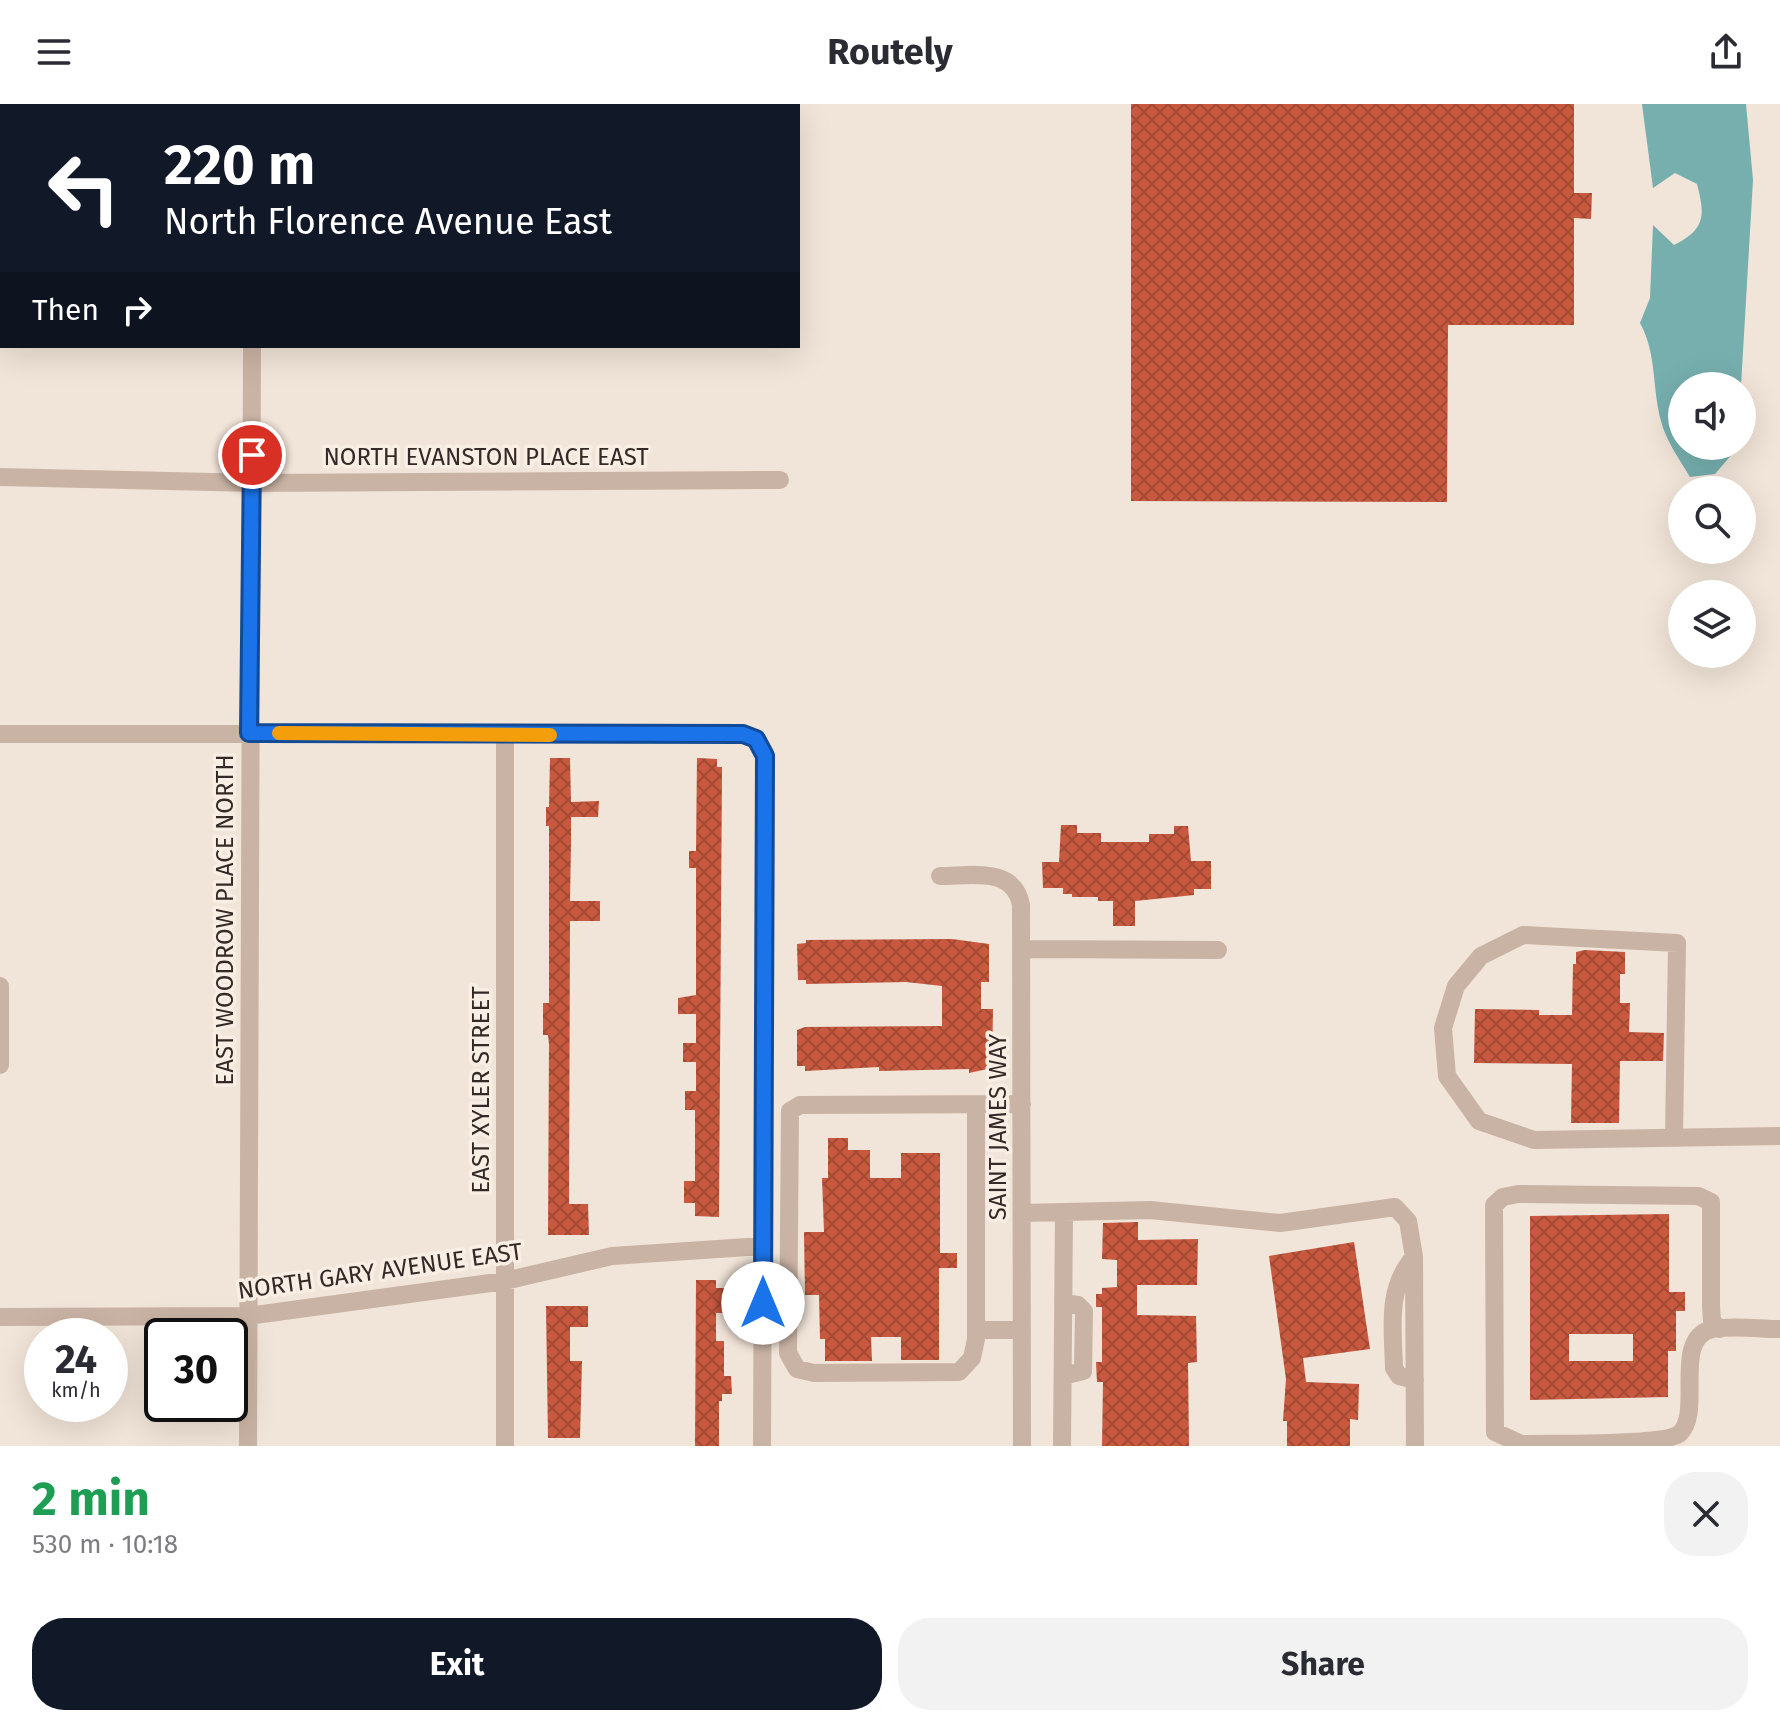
<!DOCTYPE html>
<html lang="en">
<head>
<meta charset="utf-8">
<style>
  body { margin:0; font-family:"Fira Sans",sans-serif; background:#f2f2f3; color:#2b2b33; height:100vh; display:flex; flex-direction:column; font-size:30px; white-space:nowrap }
  * { box-sizing:border-box; margin:0 }
  p { font-size:26px; color:#7c7c81 }
  .icon { flex:none; width:44px; height:44px; fill:none; stroke:currentColor; stroke-width:2; stroke-linecap:round; stroke-linejoin:round }
  .map { position:relative; height:1342px; overflow:hidden }
  .panel { display:flex; flex-direction:column; background:#fff; flex:1 }
  .panel>* { flex:none }
  .guide { position:absolute; left:0px; top:0px; width:800px; height:244px; box-shadow:0 8px 32px #0002; background:#111827; color:#fff; overflow:hidden }
  .fabs { position:absolute; left:1668px; top:268px; display:grid; gap:16px }
  .fabs a { display:grid; place-items:center; width:88px; height:88px; border-radius:50%; background:#fff; box-shadow:0 8px 32px #0002; font-size:40px }
  .speed { position:absolute; left:24px; top:1214px; display:flex; gap:16px; font-size:40px; font-weight:700; text-align:center }
  .speed>* { display:grid; place-content:center; width:104px; height:104px; border-radius:50%; background:#fff; box-shadow:0 8px 32px #0002; line-height:1 }
  .speed small { font-size:20px; font-weight:400 }
  .speed .limit { border:4px solid #111; border-radius:12px; background:#fff; color:#111 }
  .pin { position:absolute; display:grid; place-items:center; width:68px; height:68px; color:#fff; margin:-34px; border:4px solid #fff; border-radius:50%; box-shadow:0 2px 8px #0007 }
  .me { position:absolute; width:88px; margin:-44px; rotate:0deg; stroke-linejoin:round; filter:drop-shadow(0 0 6px #0008) }
  .turn { display:flex; align-items:center; gap:28px; height:168px; padding:0 32px; font-size:36px }
  .turn .icon { width:104px; height:104px; stroke-width:2.5 }
  .turn b { display:block; font-size:56px; line-height:68px }
  .then { display:flex; align-items:center; height:76px; padding:0 32px; background:#0003; gap:16px; font-size:30px }
  .round { display:grid; place-items:center; flex:none; width:84px; height:84px; border-radius:32px; background:#f2f2f3 }
  .headline { display:flex; align-items:center; justify-content:space-between; height:136px; padding:0 32px }
  h1 { font-size:48px; font-weight:700; line-height:60px; color:#1e9e55 }
  .button { display:flex; gap:16px; margin-top:auto; padding:16px 32px }
  .button a { flex:1; height:92px; border-radius:32px; background:#111827; color:#fff; font-size:32px; font-weight:700; line-height:92px; text-align:center }
  .button a+a { background:#f2f2f3; color:#2b2b33 }
  header { display:flex; justify-content:space-between; align-items:center; height:104px; padding:0 32px; background:#fff; font-size:36px; font-weight:700 }
  .map>svg:first-child { display:block }
  .water { fill:#76afae }
  .building { fill:url(#building-cross-hatch); fill-rule:evenodd }
  .lines { fill:none; stroke-linecap:round; stroke-linejoin:round }
  .minor { stroke:#c9b3a4; stroke-width:18 }
  .route-casing { stroke:#114b97; stroke-width:20 }
  .route { stroke:#1a73e8; stroke-width:14 }
  .slow { stroke:#f59e0b; stroke-width:14 }
  .labels { text-anchor:middle; stroke-width:7; stroke-linejoin:round; paint-order:stroke }
  .street-label { font-size:24px; fill:#342926; stroke:#f9eee4 }
</style>
</head>
<body>
<header><svg class="icon" aria-label="menu" viewBox="0 0 24 24"><path d="M4 6h16M4 12h16M4 18h16"/></svg>Routely<svg class="icon" aria-label="share" viewBox="0 0 24 24"><path d="M12 15V3M7 8l5-5 5 5M5 13v7h14v-7"/></svg></header>
<div class="map">
<svg width="1780" height="1342" viewBox="0 0 1780 1342">
  <defs>
    <pattern id="building-cross-hatch" width="8" height="8" patternUnits="userSpaceOnUse" patternTransform="scale(2)"><rect width="8" height="8" fill="#c8593f"/><path d="M0 0l8 8M0 8l8-8" fill="none" stroke="#a34a35"/></pattern>
  </defs>
  <rect width="100%" height="100%" fill="#f1e4d8"/>
  <!-- water -->
  <path class="water" d="M1642,0H1746L1753,76L1741,282H1682V342H1739L1715,370L1690,373C1680,356 1666,337 1661,317C1652,284 1657,250 1640,219L1650,194L1653,121L1674,141C1706,125 1705,111 1697,80L1675,69L1653,84Z"/>
  <!-- building -->
  <path class="building" d="M1131,0H1574V89H1592L1591,115L1574,114V221H1448L1447,398L1131,397Z
    M550,654H570L571,698L599,697L598,713H571V738L570,797H600V817H570L569,1100H588L589,1131H548L549,940L548,931H543V899H549V722H546V703H549Z
    M697,654L717,655V663H722L719,1113L695,1112V1099H684V1077H695V1006H685V987H696V958H683V939H696V910H678V894L696,891V764H689V747H696Z
    M1061,721H1077V729H1101V738H1149V730H1174V722H1188L1191,757H1211V785H1194V791L1135,797V822H1113V797H1098V793H1072V790H1063V784H1043L1042,758H1059Z
    M952,835L989,840V878H981V905H993L992,964L969,969V965L879,967V963L805,967V962H797V926L805,923L942,922V882L906,878L806,880V876H798L797,840L806,839V836Z
    M1585,846L1625,848V870H1620V899H1630L1629,928L1664,929L1663,957H1620L1619,1019H1571L1572,960L1474,959L1475,905L1539,906V911H1572L1573,860H1576V848Z
    M828,1034H848V1046H870V1074H901V1049H940V1149H957V1164H939V1256H901V1233H871L872,1257H825V1235H820L819,1191H805L804,1128H824L822,1074H828Z
    M1669,1110V1188H1685V1207H1676V1247H1668V1293L1530,1296V1112ZM1569,1230H1633V1257H1569Z
    M1138,1118V1136L1198,1135L1197,1181H1137V1211L1196,1212L1197,1258L1188,1259L1189,1342H1102L1103,1278H1097L1096,1258H1102V1203H1096V1190H1102V1184L1117,1183V1156L1102,1155L1103,1119Z
    M1354,1138L1370,1245L1303,1254L1306,1278L1359,1280L1358,1316L1350,1315V1342H1287V1317H1283L1286,1275L1269,1152Z
    M696,1176H716V1184H726L727,1209H716V1237H724V1272H731L732,1290H722V1297H719V1342H695Z
    M546,1202H588V1223H570V1257H582L580,1334H548Z"/>
  <g class="lines">
    <!-- minor -->
    <path class="minor" d="M251,2V0
      M0,120H2
      M0,373L253,379L780,376
      M0,630H743L756,635L765,652L762,1342
      M940,772C971,772 1014,762 1021,801L1022,1342
      M1021,845L1218,846
      M0,882V961
      M976,1001V1235L972,1254L959,1268L814,1269L797,1265L788,1249L790,1007L800,1001L1022,1000
      M1674,1034L1677,839L1523,831L1481,852L1456,882L1443,924L1447,972L1479,1017L1534,1036L1780,1032
      M1022,1109L1150,1106L1280,1119L1395,1103L1408,1117L1414,1153L1415,1342
      M1414,1153C1386,1185 1393,1224 1394,1264L1399,1272L1415,1276
      M0,1213L248,1212L505,1177L612,1152L763,1142
      M1719,1225L1712,1217L1711,1202V1098L1698,1092L1518,1090L1503,1093L1494,1101L1495,1328L1521,1340C1549,1339 1662,1342 1679,1330C1704,1309 1671,1235 1712,1225C1733,1221 1759,1225 1780,1225
      M976,1226H1022
      M1063,1272L1083,1267L1084,1207L1078,1201L1064,1199
      M248,1342L252,242
      M505,1342V631
      M1062,1342L1064,1109"/>
  </g>
  <g class="lines">
    <!-- route casing -->
    <g class="route-casing">
      <path id="route" d="M252,351L249,629L743,630L756,635L765,652L763,1199"/>
    </g>
    <!-- route -->
    <use href="#route" class="route"/>
    <!-- slow -->
    <path class="slow" d="M279,629L550,631"/>
  </g>
  <g class="labels">
    <!-- street labels -->
    <g class="street-label">
      <text x="486" y="361">NORTH EVANSTON PLACE EAST</text>
      <text transform="translate(225 816) rotate(-90)" y="8">EAST WOODROW PLACE NORTH</text>
      <text transform="translate(481 986) rotate(-90)" y="8">EAST XYLER STREET</text>
      <text transform="translate(998 1023) rotate(-90)" y="8">SAINT JAMES WAY</text>
      <text transform="translate(380 1167) rotate(-8)" y="8">NORTH GARY AVENUE EAST</text>
    </g>
  </g>
</svg>
<div class="fabs">
<a><svg class="icon" aria-label="sound" viewBox="0 0 24 24"><path d="M4 9h4l5-4v14l-5-4H4zM17 9q2 3 0 6"/></svg></a>
<a><svg class="icon" aria-label="search" viewBox="0 0 24 24"><circle cx="10" cy="10" r="6"/><path d="M15 15l6 6"/></svg></a>
<a><svg class="icon" aria-label="layers" viewBox="0 0 24 24"><path d="M12 4l9 5-9 5-9-5zM3 14l9 5 9-5"/></svg></a>
</div>
<div class="speed"><div>24<small>km/h</small></div><div class="limit">30</div></div>
<div class="pin" style="left:252px;top:351px;background:#d93025"><svg class="icon" aria-label="arrive" viewBox="0 0 24 24"><path d="M6 21V4h12l-3 4 3 4H6"/></svg></div>
<svg class="me" style="left:763px;top:1199px" viewBox="-20 -20 40 40"><circle r="19" fill="#fff"/><path d="M0-13L10 11 0 6-10 11z" fill="#1a73e8"/></svg>
<div class="guide">
<div class="turn"><svg class="icon" aria-label="left" viewBox="0 0 24 24"><path d="M17 20v-9H6M10 6l-5 5 5 5"/></svg><div><b>220 m</b>North Florence Avenue East</div></div>
<div class="then">Then<svg class="icon" aria-label="right" viewBox="0 0 24 24"><path d="M7 20v-9h11M14 6l5 5-5 5"/></svg></div>
</div>
</div>
<section class="panel">
<div class="headline"><div><h1>2 min</h1><p>530 m · 10:18</p></div><a class="round"><svg class="icon" aria-label="close" viewBox="0 0 24 24"><path d="M6 6l12 12M18 6L6 18"/></svg></a></div>
<div class="button"><a>Exit</a><a>Share</a></div>
</section>
</body>
</html>
